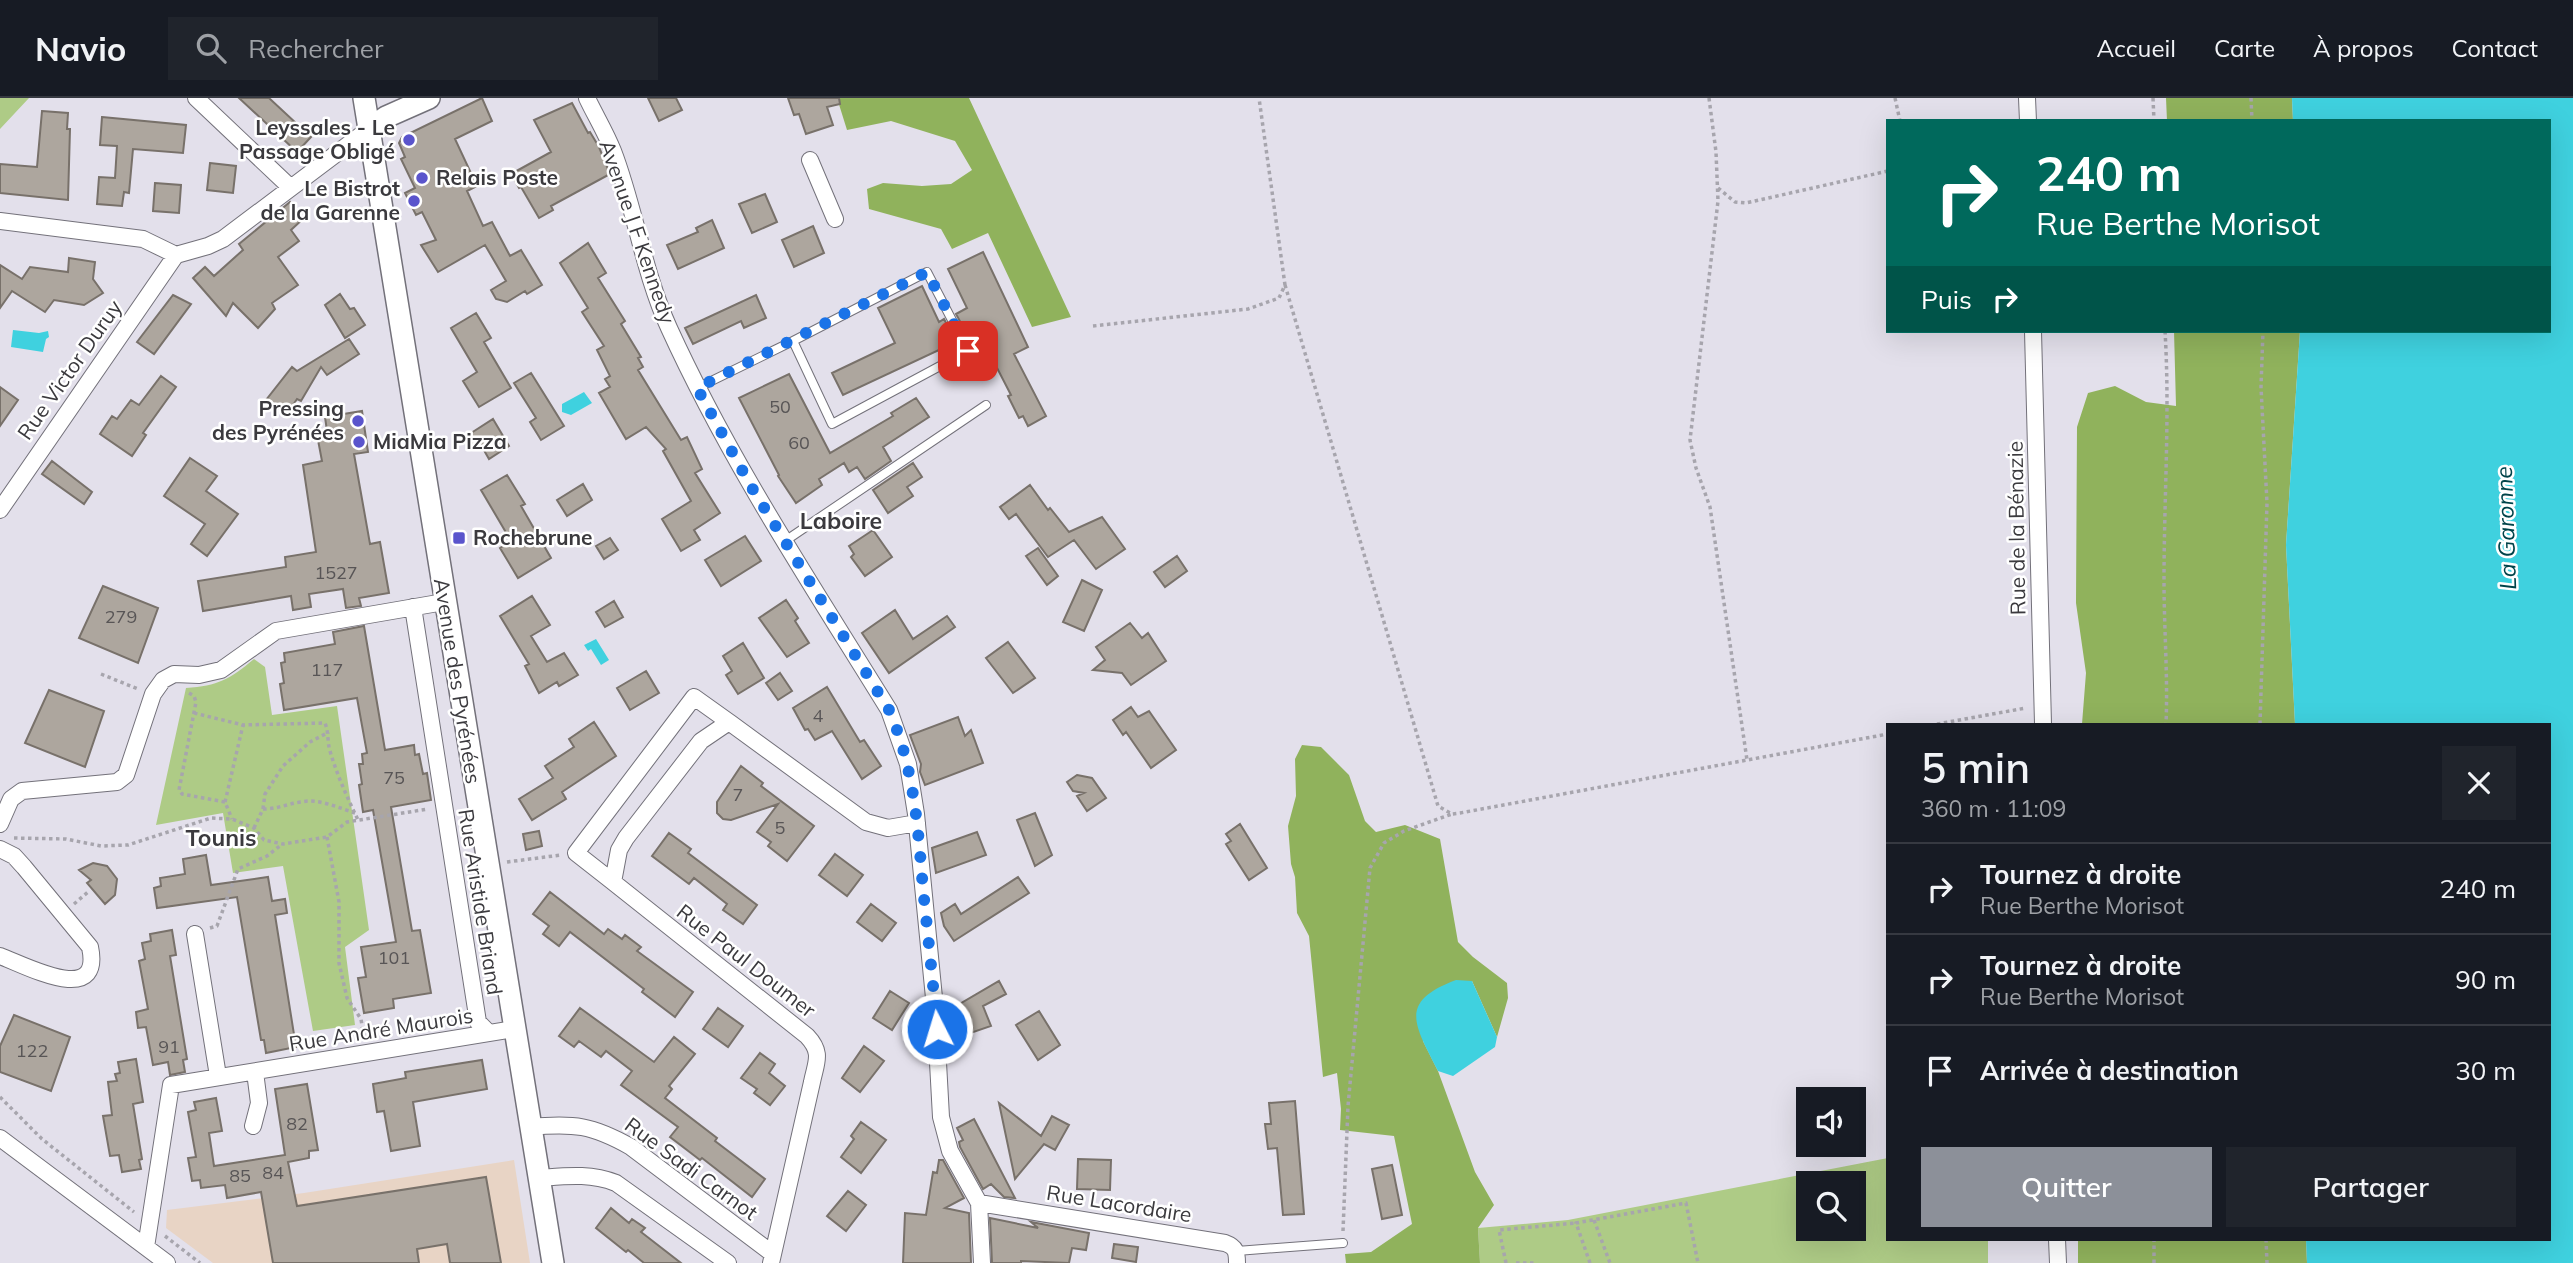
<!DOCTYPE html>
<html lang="fr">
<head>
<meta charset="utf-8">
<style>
  body { margin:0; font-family:Mulish,sans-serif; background:#20242c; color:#f1f3f6; height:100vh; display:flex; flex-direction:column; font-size:26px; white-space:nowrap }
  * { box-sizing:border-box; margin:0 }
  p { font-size:23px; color:#9ea1a6 }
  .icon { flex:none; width:38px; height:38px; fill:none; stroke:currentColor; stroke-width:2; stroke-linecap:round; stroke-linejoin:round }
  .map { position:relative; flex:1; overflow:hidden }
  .panel { position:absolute; left:1886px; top:625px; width:665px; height:518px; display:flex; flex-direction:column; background:#171b24; border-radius:0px; box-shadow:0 7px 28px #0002 }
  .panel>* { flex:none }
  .banner { position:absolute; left:1886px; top:21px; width:665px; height:214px; border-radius:0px; box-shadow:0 7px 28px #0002; background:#00695c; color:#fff; overflow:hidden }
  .tools { position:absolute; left:1796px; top:989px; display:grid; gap:14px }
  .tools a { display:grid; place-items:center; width:70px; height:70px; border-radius:0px; background:#171b24; box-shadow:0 7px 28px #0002; font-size:35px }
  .pin { position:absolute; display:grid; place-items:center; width:60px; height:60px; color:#fff; margin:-30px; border-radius:14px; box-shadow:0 4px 10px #0006 }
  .me { position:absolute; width:77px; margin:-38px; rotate:355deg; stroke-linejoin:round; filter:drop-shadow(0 0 5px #0008) }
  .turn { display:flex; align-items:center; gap:24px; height:147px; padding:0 35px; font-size:32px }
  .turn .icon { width:91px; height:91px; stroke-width:2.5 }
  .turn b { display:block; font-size:49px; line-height:60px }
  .then { display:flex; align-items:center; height:66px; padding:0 35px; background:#0003; gap:14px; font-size:26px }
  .round { display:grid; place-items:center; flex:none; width:74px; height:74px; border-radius:0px; background:#20242c }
  .summary { display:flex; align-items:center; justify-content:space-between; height:119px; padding:0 35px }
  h1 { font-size:42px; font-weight:600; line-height:52px }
  .button { display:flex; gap:14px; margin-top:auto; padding:14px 35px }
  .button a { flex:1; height:80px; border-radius:0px; background:#8c9099; color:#fff; font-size:28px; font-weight:600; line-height:80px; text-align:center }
  .button a+a { background:#20242c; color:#f1f3f6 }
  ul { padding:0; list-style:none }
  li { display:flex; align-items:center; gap:21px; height:91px; padding:0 35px; border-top:2px solid #363941 }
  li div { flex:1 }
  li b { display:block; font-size:26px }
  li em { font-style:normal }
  header { display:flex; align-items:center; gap:42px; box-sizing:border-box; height:98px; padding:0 35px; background:#171b24; border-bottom:2px solid #363941 }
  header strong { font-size:33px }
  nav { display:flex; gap:38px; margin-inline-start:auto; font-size:24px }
  .search { width:490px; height:63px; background:#20242c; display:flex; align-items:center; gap:18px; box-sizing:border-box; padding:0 24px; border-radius:0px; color:#9ea1a6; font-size:26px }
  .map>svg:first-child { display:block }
  .industrial { fill:#e8d4c5 }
  .green { fill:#aecb86; fill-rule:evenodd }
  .forest { fill:#90b25c }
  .water { fill:#3fd1df }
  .building { fill:#ada69e; stroke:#78716a; stroke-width:2 }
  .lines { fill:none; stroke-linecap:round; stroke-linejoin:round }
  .lane-casing { stroke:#73717a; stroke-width:10 }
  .street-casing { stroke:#73717a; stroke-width:18 }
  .secondary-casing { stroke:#73717a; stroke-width:24 }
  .path { stroke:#a7a5ad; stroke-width:3.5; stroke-dasharray:3.5 3.5; stroke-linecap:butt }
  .lane { stroke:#fff; stroke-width:8 }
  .street { stroke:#fff; stroke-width:16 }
  .secondary { stroke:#fff; stroke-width:21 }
  .route { stroke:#1a73e8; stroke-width:12; stroke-dasharray:0 21.6 }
  .poi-dot { fill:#5a54cc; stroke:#fff; stroke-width:2.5 }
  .labels { text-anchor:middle; stroke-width:5; stroke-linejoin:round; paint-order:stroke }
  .number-label { font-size:18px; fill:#585556 }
  .poi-label { font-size:21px; font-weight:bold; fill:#3b3a3e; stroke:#fff; text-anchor:end }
  .street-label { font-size:21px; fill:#3b3a3e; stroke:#fff }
  .neighbourhood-label { font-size:23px; font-weight:bold; fill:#3b3a3e; stroke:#fff }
  .water-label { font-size:23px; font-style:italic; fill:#00444a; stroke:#fff }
</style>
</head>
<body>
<header>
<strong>Navio</strong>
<div class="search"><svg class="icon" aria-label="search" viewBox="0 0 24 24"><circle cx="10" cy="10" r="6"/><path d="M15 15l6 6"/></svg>Rechercher</div>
<nav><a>Accueil</a><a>Carte</a><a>À propos</a><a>Contact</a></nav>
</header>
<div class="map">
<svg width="2573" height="1165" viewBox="0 0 2573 1165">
  <rect width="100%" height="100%" fill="#e3e0eb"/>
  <!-- industrial -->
  <path class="industrial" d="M514,1062L530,1165H213L166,1130L167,1112L304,1095Z"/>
  <!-- green -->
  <path class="green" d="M0,0H29L0,31Z
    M254,561L265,569L272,617L337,608L369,832L345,849L355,927L313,933L283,768L233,775L223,715L156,727L186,590C218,588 230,581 254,561Z
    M1888,1060V1141H1988V1165H1480L1478,1130L1568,1122ZM1808,1085H1853V1130H1808Z"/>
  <!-- forest -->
  <path class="forest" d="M837,0H969L1071,219L1032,229L988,135L952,151L941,131L869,111L867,91L883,85L922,88L951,86L972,72L955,43L891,23L847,32Z
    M2166,0H2292L2293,23H2167Z
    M2174,233H2300L2286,447L2295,626H2082L2086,575L2076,505L2077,329L2088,295L2115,288L2146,304L2176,308Z
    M1302,647L1321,649L1349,677L1365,723L1376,734L1405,727L1440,741L1458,844L1473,859L1507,885L1508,900L1497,939L1472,883L1423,943L1438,973L1475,1074L1494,1107L1478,1130L1480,1165H1346L1345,1156L1371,1154L1412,1126L1394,1038L1340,1032L1341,1011L1337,975L1323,979L1309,838L1297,815L1295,779L1291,766L1288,728L1296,698L1295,661Z
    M2078,1141H2306L2307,1165H2078Z"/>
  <!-- water -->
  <path class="water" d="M2292,0H2573V1165H2307L2306,1141H2550V626H2295L2286,447L2300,233H2550V23H2293Z
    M13,232L39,235L48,233L49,239L46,241L43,254L11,249Z
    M584,294L592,305L571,317L562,314V306Z
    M596,541L609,562L601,567L591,551L588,553L584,547Z
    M1456,882L1472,883L1497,939L1495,949L1453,978L1438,973C1415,927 1397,904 1456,882Z"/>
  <!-- building -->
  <path class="building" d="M239,0H269L311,39L297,54Z
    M482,0L492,23L455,41L477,88L467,93L483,128L492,124L510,158L521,152L542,187L527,196L525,193L507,204L496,201L491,192L506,183L485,147L438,174L421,147L436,142L422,114L416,117L405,95L415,90L401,61L405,59L399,45L402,39Z
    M648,0H676L682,12L659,23Z
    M788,0H839L840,6L827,9L833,27L806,36L799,16L794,17Z
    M572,5L588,35L590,34L599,49L610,76L551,108L553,112L539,120L521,89L519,90L511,76L551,54L534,22Z
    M42,13L68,15L67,31H70L68,102L0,95V66L37,69Z
    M102,19L186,27L183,55L133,51L129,95L124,94L122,108L97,106L99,79L115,80L117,48L100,47Z
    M210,65L236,68L233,95L207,92Z
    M155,85L181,87L179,115L153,113Z
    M765,96L777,124L752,135L739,106Z
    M290,104L303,121L291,132L299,143L278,159L298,187L272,205L275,211L258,230L233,205L226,218L193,180L205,169L214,178L243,152L239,146Z
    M712,122L724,150L678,171L667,147L698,134L696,130Z
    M813,128L824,155L794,169L782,142Z
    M588,145L606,175L598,180L625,223L621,226L641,259L638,260L643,269L638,272L681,342L687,339L702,371L695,375L720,415L694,432L700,442L681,453L662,421L691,403L663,353L666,351L646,329L626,341L599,295L610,289L605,281L610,278L597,252L604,248L582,214L588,210L560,165Z
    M983,154L1028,249L1014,256L1046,318L1028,328L1023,318L1019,320L1008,298L1011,297L978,233L968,238L956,216L967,210L948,171Z
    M69,160L95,164L93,181L103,195L84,207L54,202L45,214L12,193L0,210V167L22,181L30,169L68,174Z
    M922,188L939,224L944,221L956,244L843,297L832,275L895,245L878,210Z
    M340,196L350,211L354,210L365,227L345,240L325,207Z
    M173,197L191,206L154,256L137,244Z
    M756,197L766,220L744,230L741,223L693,246L685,230Z
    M476,215L491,240L484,244L511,290L479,309L463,283L477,274L451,230Z
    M349,241L359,256L327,277L321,269L301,303L297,301L287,316L266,302L292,269L297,273Z
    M531,275L564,328L541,342L530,324L536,320L514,285Z
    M789,276L830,355L893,318L891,315L916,300L929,319L883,349L891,363L865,381L857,369L849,374L844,365L819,381L822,387L796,405L778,378L779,377L739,300Z
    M161,278L176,289L143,335L146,337L132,358L100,336L112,318L117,321L131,302L139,307Z
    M0,289L18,302L0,328Z
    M362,313L368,354L354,356L370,446L380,444L389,495L359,500L361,508L346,510L343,491L309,496L311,509L293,512L291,498L203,513L198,483L286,469L285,459L316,454L303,367L322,363L318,342L328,340L325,319Z
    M493,321L509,348L489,361L481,347L475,350L468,337Z
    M190,360L217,378L206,393L238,416L207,458L191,446L205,426L164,398Z
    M52,363L92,394L84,406L42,376Z
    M913,365L922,379L907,389L913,398L888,415L873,392Z
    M507,377L525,406L521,408L551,460L518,480L500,450L511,443L481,392Z
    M583,386L592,402L567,418L557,402Z
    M1030,387L1048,412L1050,410L1069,434L1102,419L1125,451L1096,471L1074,442L1048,459L1016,416L1009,421L1000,409Z
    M873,432L892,459L865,478L851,459L854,456L849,448Z
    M745,438L761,463L721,488L705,462Z
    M610,440L618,452L604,461L596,448Z
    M1038,450L1058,478L1047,487L1026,458Z
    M1177,458L1187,473L1165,489L1154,474Z
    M1082,482L1102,492L1084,533L1063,524Z
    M103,488L158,510L138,565L79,540Z
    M532,498L550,527L531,538L547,564L564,555L578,577L559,588L557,584L539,595L525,568L529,566L500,518Z
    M786,502L798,520L795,523L809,545L787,559L759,520Z
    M614,503L623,519L605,529L596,514Z
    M895,512L913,541L947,518L955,529L889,575L862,535Z
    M1130,525L1142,540L1148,535L1166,563L1131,587L1122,575L1093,572L1105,562L1096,549Z
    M364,528L385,652L414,647L415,657L419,656L423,676L427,675L431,702L391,709L412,833L420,832L431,895L393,901L394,910L364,915L358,880L366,879L361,849L396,844L373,712L363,714L359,687L362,686L359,666H363L362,656L367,655L357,600L284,612L280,586L284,585L281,565L285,564L284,555L335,546L333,534Z
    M1008,544L1035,580L1013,595L986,560Z
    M743,545L764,580L738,596L726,577L732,573L723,558Z
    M646,573L659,595L630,612L617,590Z
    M780,575L792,593L778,602L766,585Z
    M827,589L860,644L864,642L881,668L862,681L832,633L815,642L808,631L805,632L793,610Z
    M49,592L104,613L85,669L25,645Z
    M1131,609L1138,619L1149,613L1176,652L1151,670L1126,634L1123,637L1113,622Z
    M958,619L965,638L971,632L983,665L925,687L920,674L921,666L910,637Z
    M594,624L616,658L562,694L566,701L532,722L519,701L553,680L545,668L574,649L569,641Z
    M741,668L763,685L761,688L814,728L787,763L768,748L771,744L757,734L778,706L731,722L723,721L717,715V704Z
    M1077,677L1092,680L1106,700L1087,713L1077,698L1084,695L1073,693L1067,684Z
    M1035,715L1052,757L1035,768L1017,722Z
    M1240,726L1267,770L1249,782L1226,746L1231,743L1226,736Z
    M539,733L542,748L526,752L523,736Z
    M977,734L986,757L936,775L932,750Z
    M669,735L691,751L688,755L757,807L743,826L723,812L727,806L694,780L689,786L652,758Z
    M835,756L863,777L847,798L819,777Z
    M206,757L211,787L268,779L272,803L285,801L287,815L275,817L296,949L266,955L264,942H261L237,799L157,810L154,790L161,788L160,780L185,776L183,761Z
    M93,765L107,768L117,781L115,797L105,806L87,785L91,782L79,772Z
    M1018,779L1029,795L954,843L944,828L941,815L955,806L961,816Z
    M550,794L604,836L608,831L622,841L625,837L641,849L637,853L693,894L675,919L642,894L644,891L570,834L559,848L543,836L549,828L533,816Z
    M871,806L896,825L882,843L857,824Z
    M172,832L176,857L170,858L187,961L183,962L185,974L170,977L168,964L153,967L146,929L138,930L136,914L148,911L139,863L145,861L142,845L151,843L150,836Z
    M999,883L1006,896L983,908L991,928L953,941L946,914Z
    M890,893L909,905L892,932L873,920Z
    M580,910L654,964L674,939L695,956L669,988L672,991L665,1000L717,1040L715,1043L765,1081L752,1099L702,1060L700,1062L670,1039L678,1029L621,987L632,973L606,953L601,959L579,943L574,949L559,938Z
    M718,910L743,928L728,949L703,931Z
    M1039,913L1060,947L1038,962L1016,927Z
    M14,917L70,939L51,993L0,974V948Z
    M864,948L884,963L860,994L842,980Z
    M760,955L775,966L769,975L785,988L770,1007L754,995L757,991L741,980Z
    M136,961L143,1004L133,1006L142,1061L139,1062L141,1071L122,1074L119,1057L110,1058L103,1018L112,1017L108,984L117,983L115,976L120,975L118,964Z
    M482,962L487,991L413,1004L420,1048L391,1053L384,1013L377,1014L373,986L406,980L405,974Z
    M307,986L318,1052L309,1053V1060L288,1064L297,1108L486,1079L501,1165H450L447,1146L417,1151L419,1165H273L261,1094L227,1100L225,1087L201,1090L200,1082L192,1083L188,1060L196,1059L188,1014L196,1012L194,1004L216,1000L222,1033L209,1035L214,1068L285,1057L275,991Z
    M1295,1003L1304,1116L1283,1117L1277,1050L1268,1051L1265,1026H1271L1269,1005Z
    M999,1005L1041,1038L1052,1018L1069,1027L1055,1052L1044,1046L1015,1081Z
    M974,1021L1015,1100L1004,1099L991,1086L983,1091L960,1049L959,1044L963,1042L957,1030Z
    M861,1024L886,1042L861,1075L841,1059L854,1041L851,1038Z
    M1078,1061L1111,1062L1110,1092L1077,1091Z
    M939,1062H943L964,1100L945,1110L969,1115L971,1165H903L905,1115L926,1117L933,1074L937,1075Z
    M1392,1067L1402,1117L1382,1121L1372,1071Z
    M848,1093L866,1107L846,1133L827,1118Z
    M611,1110L629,1125L632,1121L645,1130L641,1134L681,1165H644L628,1152L626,1154L596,1130Z
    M990,1120L1038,1130L1031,1124L1089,1135L1086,1152L1072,1150L1069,1165L1021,1163V1165H992Z
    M1114,1146L1138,1149L1136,1164L1112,1160Z"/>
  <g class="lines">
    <!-- lane casing -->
    <g class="lane-casing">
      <path id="lane" d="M697,290L793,243L832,326L968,253L927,174L793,243
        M785,443L986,307
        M1237,1153L1343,1145"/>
    </g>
    <!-- street casing -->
    <g class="street-casing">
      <path id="street" d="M196,0L290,89
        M587,0C595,17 606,35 613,53C635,110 643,173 669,230C730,364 812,487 889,612L908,666L916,716L935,910L941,1019L950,1053L979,1105L982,1165
        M2027,0L2028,23
        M810,62L835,121
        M0,123L143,141L176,157L208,148L223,141L369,31
        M2033,233L2043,626
        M0,412L176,157
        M413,509L478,924L489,935
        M0,726L11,701L22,693L117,684L126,677L153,596L163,582L174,576L199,577L221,572L276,533L444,504
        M0,751L14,758L24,769L90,849C103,910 25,867 0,858
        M613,784L576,755L694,599L729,624
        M195,836L218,978
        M253,1028L259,1005L255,974
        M530,1029C574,1025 592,1027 631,1049L773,1156
        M0,1040L167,1165
        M539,1080C567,1078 590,1075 616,1085L728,1165
        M979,1105L1225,1145C1236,1149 1237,1154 1237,1165
        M2057,1141L2058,1165
        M146,1149L171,987L514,931
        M771,1165L812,984C816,964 823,955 807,938L613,784L619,752L626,740L701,643L729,624L866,724L888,730L917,725"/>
    </g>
    <!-- secondary casing -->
    <g class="secondary-casing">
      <path id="secondary" d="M364,0L553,1165
        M369,31L386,19L429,0"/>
    </g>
    <!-- path -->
    <path class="path" d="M1709,0L1716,54L1718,103L1690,342L1696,370L1710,409L1747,662
      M1895,0L1900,23
      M2153,0L2154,23
      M2251,0L2252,23
      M1718,90L1735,104L1746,105L1888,73
      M1285,187L1438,708L1452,716L1460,715L1888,636
      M1093,228L1248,211L1279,200L1285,187L1259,0
      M2165,233C2170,316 2164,399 2164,483C2164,531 2168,578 2166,626
      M101,576L138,591
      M189,595L194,598L196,604L179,692L182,696L225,704L232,721
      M194,615L243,627L325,625C329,635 327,643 330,653C337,677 347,699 358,722
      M1937,626L2026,610
      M2260,626L2267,405L2261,289L2263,233
      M225,704L243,627
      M263,711C277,711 287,706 301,704C318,700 339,710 355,715
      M254,730L263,711L265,696L283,668L310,644L329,634
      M327,739L339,804V865L347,900L361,921L364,940
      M14,740L66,741L101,748L128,747L211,720L232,721L254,730L264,742L283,746L327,739L347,724L428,711
      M507,764L561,757
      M74,806L88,794
      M210,830L217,828L238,771L267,758L281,747
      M0,999L42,1041L134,1114
      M1594,1122L1610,1165
      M1343,1133L1348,1008L1370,770L1384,745L1404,733L1452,716
      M165,1138L200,1165
      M2266,1141L2267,1165
      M1506,1165L1499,1132L1576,1125
      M1516,1165H1534
      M1590,1165L1576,1125L1686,1105L1698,1165
      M2154,1165V1141"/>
    <!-- lane -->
    <use href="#lane" class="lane"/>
    <!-- street -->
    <use href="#street" class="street"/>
    <!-- secondary -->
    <use href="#secondary" class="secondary"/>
  </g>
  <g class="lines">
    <!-- route -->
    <path class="route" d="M937,931C933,884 928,838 923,791C918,730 914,668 889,612L752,390L697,290L927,174L968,253"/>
  </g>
  <!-- markers -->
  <g class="poi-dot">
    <circle cx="409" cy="42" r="7"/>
    <circle cx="422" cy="80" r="7"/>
    <circle cx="414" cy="103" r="7"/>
    <circle cx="358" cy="323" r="7"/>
    <circle cx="359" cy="344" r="7"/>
    <rect x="452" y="433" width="14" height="14" rx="3.5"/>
  </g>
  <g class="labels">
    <!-- number labels -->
    <g class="number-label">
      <text x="780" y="315">50</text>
      <text x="799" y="351">60</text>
      <text x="336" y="481">1527</text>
      <text x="121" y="525">279</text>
      <text x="327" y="578">117</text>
      <text x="818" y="624">4</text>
      <text x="394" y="686">75</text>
      <text x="738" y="703">7</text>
      <text x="780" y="736">5</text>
      <text x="394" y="866">101</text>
      <text x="169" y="955">91</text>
      <text x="32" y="959">122</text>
      <text x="297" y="1032">82</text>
      <text x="273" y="1081">84</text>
      <text x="240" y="1084">85</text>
    </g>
    <!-- poi labels -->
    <g class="poi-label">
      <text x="395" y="37">Leyssales - Le<tspan x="395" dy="24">Passage Obligé</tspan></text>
      <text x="436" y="87" text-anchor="start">Relais Poste</text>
      <text x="400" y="98">Le Bistrot<tspan x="400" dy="24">de la Garenne</tspan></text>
      <text x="344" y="318">Pressing<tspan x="344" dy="24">des Pyrénées</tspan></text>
      <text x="373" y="351" text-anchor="start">MiaMia Pizza</text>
      <text x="473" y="447" text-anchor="start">Rochebrune</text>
    </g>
    <!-- street labels -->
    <g class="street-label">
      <text transform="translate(637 134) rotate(71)" y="7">Avenue J F Kennedy</text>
      <text transform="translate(70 272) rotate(-55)" y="7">Rue Victor Duruy</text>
      <text transform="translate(2017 430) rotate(-91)" y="7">Rue de la Bénazie</text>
      <text transform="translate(457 583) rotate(81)" y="7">Avenue des Pyrénées</text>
      <text transform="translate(480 804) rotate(81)" y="7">Rue Aristide Briand</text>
      <text transform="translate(746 863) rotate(38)" y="7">Rue Paul Doumer</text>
      <text transform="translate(381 932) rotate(-9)" y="7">Rue André Maurois</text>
      <text transform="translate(691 1071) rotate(36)" y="7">Rue Sadi Carnot</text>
      <text transform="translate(1119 1106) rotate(9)" y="7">Rue Lacordaire</text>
    </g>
    <!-- neighbourhood labels -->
    <g class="neighbourhood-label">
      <text x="841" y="431">Laboire</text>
      <text x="221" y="748">Tounis</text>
    </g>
    <!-- water labels -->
    <g class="water-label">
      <text transform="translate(2506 430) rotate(-92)" y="8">La Garonne</text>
    </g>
  </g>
</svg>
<div class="tools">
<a><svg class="icon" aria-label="sound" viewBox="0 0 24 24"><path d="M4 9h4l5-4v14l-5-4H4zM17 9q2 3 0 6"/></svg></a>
<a><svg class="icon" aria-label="search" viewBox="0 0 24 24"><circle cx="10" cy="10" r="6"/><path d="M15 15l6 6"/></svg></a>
</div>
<div class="pin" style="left:968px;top:253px;background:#d93025"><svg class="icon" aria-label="arrive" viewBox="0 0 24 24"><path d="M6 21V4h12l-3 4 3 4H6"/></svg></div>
<svg class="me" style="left:937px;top:931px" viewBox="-20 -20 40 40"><circle r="17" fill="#1a73e8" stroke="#fff" stroke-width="3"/><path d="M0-11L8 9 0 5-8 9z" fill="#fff"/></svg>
<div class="banner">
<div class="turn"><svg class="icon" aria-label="right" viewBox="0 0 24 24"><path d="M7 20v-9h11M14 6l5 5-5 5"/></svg><div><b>240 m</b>Rue Berthe Morisot</div></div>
<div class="then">Puis<svg class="icon" aria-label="right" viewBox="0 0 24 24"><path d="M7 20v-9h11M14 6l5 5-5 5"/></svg></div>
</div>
<section class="panel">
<div class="summary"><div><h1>5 min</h1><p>360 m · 11:09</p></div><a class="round"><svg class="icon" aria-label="close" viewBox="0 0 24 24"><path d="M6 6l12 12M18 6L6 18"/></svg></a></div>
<ul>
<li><svg class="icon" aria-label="right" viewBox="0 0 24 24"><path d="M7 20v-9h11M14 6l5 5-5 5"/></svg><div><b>Tournez à droite</b><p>Rue Berthe Morisot</p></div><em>240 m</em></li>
<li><svg class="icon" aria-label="right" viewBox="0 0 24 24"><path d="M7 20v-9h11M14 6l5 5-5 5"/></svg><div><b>Tournez à droite</b><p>Rue Berthe Morisot</p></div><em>90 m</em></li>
<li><svg class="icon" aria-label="arrive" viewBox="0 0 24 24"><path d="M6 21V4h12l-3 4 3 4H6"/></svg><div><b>Arrivée à destination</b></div><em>30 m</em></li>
</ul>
<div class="button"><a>Quitter</a><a>Partager</a></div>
</section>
</div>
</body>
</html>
